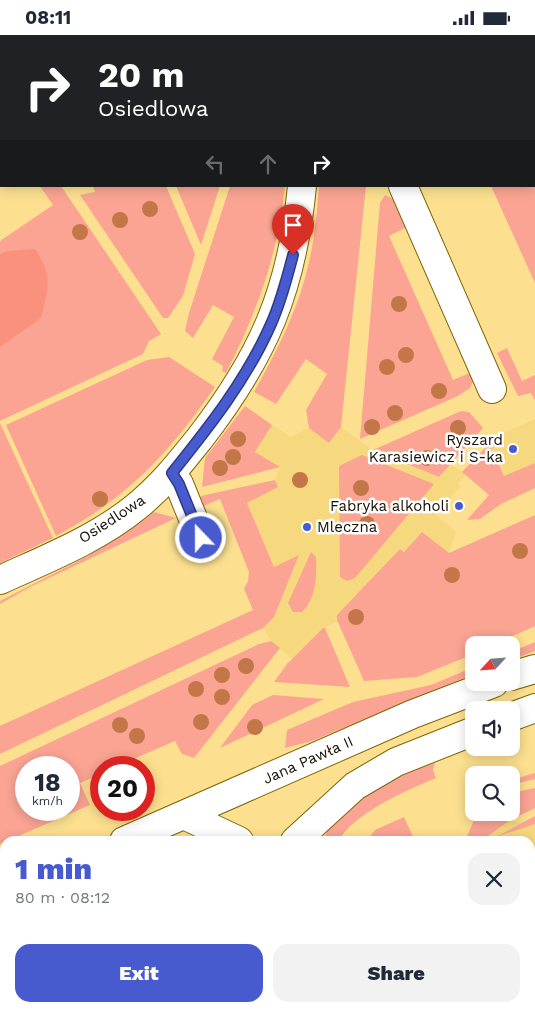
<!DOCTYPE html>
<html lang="en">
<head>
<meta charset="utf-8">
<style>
  body { margin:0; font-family:"Work Sans",sans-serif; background:#f2f2f3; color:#1f2937; height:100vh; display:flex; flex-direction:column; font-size:19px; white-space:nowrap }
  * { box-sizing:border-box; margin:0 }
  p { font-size:16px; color:#747a83 }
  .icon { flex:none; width:28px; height:28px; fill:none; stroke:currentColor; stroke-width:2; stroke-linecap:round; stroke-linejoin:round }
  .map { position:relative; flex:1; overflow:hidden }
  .sheet { position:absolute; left:0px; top:801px; width:535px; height:176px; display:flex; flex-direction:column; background:#fff; border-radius:15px 15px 0 0; box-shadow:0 2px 12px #0003 }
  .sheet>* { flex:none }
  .top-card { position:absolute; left:0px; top:0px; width:535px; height:152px; box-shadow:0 2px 12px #0003; background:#202124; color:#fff; overflow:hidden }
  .needle { width:32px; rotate:244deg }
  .fabs { position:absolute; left:465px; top:601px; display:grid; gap:10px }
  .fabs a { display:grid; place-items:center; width:55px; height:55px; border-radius:10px; background:#fff; box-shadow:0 2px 12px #0003; font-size:25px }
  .speed { position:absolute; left:15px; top:721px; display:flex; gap:10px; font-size:25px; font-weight:700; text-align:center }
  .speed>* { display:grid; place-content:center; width:65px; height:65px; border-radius:50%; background:#fff; box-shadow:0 2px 12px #0003; line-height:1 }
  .speed small { font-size:12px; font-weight:400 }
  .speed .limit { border:8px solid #d22; background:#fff; color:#111 }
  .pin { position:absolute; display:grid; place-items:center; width:42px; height:42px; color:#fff; margin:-51px -21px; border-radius:50% 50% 50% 0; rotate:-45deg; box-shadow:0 0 5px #0007 }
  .pin .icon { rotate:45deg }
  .me { position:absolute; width:55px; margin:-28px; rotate:338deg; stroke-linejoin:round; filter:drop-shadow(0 0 4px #0008) }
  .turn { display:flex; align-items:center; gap:18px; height:105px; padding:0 15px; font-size:22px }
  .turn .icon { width:65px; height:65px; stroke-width:2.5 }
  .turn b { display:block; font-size:35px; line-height:42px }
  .lanes { display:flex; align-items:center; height:48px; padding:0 15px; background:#0003; justify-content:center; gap:25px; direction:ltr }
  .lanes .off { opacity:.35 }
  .round { display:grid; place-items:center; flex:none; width:52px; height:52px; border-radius:15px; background:#f2f2f3 }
  .summary { display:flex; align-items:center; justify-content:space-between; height:85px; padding:0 15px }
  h1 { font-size:30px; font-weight:800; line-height:38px; color:#475bcf }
  .action { display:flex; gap:10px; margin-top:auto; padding:10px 15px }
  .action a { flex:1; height:58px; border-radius:15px; background:#475bcf; color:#fff; font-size:20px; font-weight:800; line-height:58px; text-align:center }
  .action a+a { background:#f2f2f3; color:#1f2937 }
  .status { display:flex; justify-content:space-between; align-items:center; height:35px; padding:0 25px; background:#fff; direction:ltr }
  .status svg { height:14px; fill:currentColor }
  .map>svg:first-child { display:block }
  .built { fill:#f6d87e }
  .green { fill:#fba493; fill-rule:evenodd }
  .forest { fill:#fa917d }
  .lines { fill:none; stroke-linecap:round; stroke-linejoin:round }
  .minor-casing { stroke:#7f6604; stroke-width:30 }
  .minor { stroke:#fff; stroke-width:28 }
  .tree { fill:#c37749 }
  .route-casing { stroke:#2e3b87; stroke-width:12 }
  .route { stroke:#475bcf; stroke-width:9 }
  .poi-dot { fill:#475bcf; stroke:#fff; stroke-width:2 }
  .labels { text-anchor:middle; stroke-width:5; stroke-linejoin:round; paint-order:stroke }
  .poi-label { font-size:15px; fill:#170f00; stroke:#fff; text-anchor:end }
  .street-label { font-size:15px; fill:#170f00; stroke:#fff }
</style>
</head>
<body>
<div class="status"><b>08:11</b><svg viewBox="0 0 49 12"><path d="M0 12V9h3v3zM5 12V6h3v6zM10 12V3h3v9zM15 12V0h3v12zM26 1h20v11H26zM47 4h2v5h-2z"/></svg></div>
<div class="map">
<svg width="535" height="977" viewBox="0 0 535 977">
  <rect width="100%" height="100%" fill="#fce08f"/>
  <!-- built -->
  <path class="built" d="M535,384V428L502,442L486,406Z
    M272,390L291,402L309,393L329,408L341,392L373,415L439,442L451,429L466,440L458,449L461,451L449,464L446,462L433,477L456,497L449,518L422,497L404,517L400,514L339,586L323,593L292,624L271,606L263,593L274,582L299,521L274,532L247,467L278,452L275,445L280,432L255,417Z
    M509,786L535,789V977H479L477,973L530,972V806H481Z"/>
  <!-- green -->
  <path class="green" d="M0,0H51L52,1H1V46Z
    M401,0H506L507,1H401Z
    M534,143L535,145V248L491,151H534Z
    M40,151H61L161,299L149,306L143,319L0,386V206L53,170Z
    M93,151H166L195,219L183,261L168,283H163L80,160L95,157Z
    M176,151H220L201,210Z
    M230,151H285C278,220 257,277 226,338L222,336L223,331L212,324L234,282L213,270L193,303L185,296L189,278Z
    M319,151H366L341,392L329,408L309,393L306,375L327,339L306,324L276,369L254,357C277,316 299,273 309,227C315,202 317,177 319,151Z
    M385,160L400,168L407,192L389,201L453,345L472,337L474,343L470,353L458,361L360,404L380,168Z
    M507,313L522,346L535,340V365L531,358L518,361L497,318Z
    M169,322L215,352C167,420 130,461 56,501L6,390L147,325Z
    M245,371L272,390L255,417L280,432L202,452L205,423Z
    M461,376L469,377L483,393L439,442L373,415Z
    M0,388L53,503L0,528Z
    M489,409L504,441L535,428V453L501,469L480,484L467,485L489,460L462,437Z
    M362,420L434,449L355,543L347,546L340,542L339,431Z
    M275,445L278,452L247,468L274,532L299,520L274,582L263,593L0,719V691L253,575L244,554L248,546L249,537L220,464L201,472V461Z
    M154,477L176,483L32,551L0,569V566L88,521Z
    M535,480V591L493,610H474V619L417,642L364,646L337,585V580L400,514L404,517L422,497L449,518Z
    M311,517L316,522C317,539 316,565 302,577H293L288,568Z
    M323,593H325L350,652L274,647L287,629Z
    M271,606L280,613L194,723L182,719L175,706L115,732H101V739L80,748L90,770L0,809V731L259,609ZM26,732H69V775H26Z
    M535,607V616L511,625V617Z
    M474,632V639L312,706L285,713L287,695L353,667L431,650Z
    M273,660L324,664L220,713L252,670Z
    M435,728L433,735L436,743C405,756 356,777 338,806H324C331,769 402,739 435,728Z
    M535,738V744L511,750V745Z
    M535,753V773L509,786L481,806H465L477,778H511V758Z
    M535,781V789L496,802Z
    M404,782L415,806H381L369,803L375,795Z
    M177,802L198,803L203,806H167Z
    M5,877V972L7,973L0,976V879Z
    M141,972H216V973L213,977H131Z
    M351,973L353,977H244L242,973Z
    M418,973H459L461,977H420Z"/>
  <!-- forest -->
  <path class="forest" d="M35,214C53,241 49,252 41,283L0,312V219L7,216Z"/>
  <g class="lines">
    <!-- minor casing -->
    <g class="minor-casing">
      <path id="minor" d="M100,0V1
        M302,0V1
        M519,0V1
        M534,32L535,35
        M403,151L492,354
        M172,438L179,449L201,503
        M0,545C46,524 97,504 136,472C161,452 180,428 200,403C264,320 292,255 302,151
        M511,641L535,634
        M511,682L535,673
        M184,780L239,806
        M124,806L413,679L494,648
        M295,806L355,751L396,727L474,696
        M0,861L5,859
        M391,972L393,977
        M41,977L51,972"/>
    </g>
    <!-- minor -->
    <use href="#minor" class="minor"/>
  </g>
  <!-- trees -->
  <g class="tree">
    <circle cx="150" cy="174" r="8"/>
    <circle cx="120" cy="185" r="8"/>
    <circle cx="80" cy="197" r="8"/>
    <circle cx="399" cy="269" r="8"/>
    <circle cx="406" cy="320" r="8"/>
    <circle cx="387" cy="332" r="8"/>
    <circle cx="439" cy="356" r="8"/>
    <circle cx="395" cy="378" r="8"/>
    <circle cx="372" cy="392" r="8"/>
    <circle cx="458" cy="393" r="8"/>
    <circle cx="238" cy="404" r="8"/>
    <circle cx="233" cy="422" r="8"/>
    <circle cx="427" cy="423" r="8"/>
    <circle cx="220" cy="433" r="8"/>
    <circle cx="300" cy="445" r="8"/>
    <circle cx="361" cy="453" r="8"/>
    <circle cx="100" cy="464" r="8"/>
    <circle cx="367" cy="489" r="8"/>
    <circle cx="520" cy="516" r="8"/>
    <circle cx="452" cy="540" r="8"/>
    <circle cx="356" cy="582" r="8"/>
    <circle cx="246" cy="631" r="8"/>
    <circle cx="222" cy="640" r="8"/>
    <circle cx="196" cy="654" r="8"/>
    <circle cx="222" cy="662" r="8"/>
    <circle cx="201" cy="687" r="8"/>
    <circle cx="120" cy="690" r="8"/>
    <circle cx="255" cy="692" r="8"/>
    <circle cx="137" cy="701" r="8"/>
  </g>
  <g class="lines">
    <!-- route casing -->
    <g class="route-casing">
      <path id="route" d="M201,503L179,449L172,438C209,392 247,344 271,289C281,267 287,243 293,220"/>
    </g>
    <!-- route -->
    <use href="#route" class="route"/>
  </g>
  <!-- markers -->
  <g class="poi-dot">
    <circle cx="513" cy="414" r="5"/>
    <circle cx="459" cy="471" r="5"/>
    <circle cx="307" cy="492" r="5"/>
  </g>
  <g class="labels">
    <!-- poi labels -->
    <g class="poi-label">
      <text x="503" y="410">Ryszard<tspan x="503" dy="17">Karasiewicz i S-ka</tspan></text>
      <text x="449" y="476">Fabryka alkoholi</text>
      <text x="317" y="497" text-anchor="start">Mleczna</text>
    </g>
    <!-- street labels -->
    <g class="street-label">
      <text transform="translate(112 484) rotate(-33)" y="5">Osiedlowa</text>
      <text transform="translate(308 725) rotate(-24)" y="5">Jana Pawła II</text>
    </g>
  </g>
</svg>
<div class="fabs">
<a><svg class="needle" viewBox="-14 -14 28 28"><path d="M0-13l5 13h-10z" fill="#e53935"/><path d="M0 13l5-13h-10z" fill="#747a83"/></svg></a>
<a><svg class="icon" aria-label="sound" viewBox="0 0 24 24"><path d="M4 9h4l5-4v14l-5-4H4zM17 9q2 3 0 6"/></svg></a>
<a><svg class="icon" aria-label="search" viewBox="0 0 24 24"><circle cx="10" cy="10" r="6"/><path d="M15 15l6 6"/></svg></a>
</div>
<div class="speed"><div>18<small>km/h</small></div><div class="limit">20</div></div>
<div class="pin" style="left:293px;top:220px;background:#d93025"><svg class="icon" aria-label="arrive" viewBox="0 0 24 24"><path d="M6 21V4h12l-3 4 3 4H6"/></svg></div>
<svg class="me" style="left:201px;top:503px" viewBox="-20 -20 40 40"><circle r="17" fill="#475bcf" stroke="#fff" stroke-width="3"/><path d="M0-11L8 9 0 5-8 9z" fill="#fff"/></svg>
<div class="top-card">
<div class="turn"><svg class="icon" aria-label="right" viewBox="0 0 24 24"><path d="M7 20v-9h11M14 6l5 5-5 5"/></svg><div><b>20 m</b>Osiedlowa</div></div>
<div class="lanes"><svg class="icon off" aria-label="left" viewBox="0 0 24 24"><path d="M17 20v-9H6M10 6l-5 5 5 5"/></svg><svg class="icon off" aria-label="ahead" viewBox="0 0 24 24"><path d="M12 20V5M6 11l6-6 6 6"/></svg><svg class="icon" aria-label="right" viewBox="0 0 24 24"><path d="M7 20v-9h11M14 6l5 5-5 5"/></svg></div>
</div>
<section class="sheet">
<div class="summary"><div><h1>1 min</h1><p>80 m · 08:12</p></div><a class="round"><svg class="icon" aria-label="close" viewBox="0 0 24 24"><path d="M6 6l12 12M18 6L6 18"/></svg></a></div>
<div class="action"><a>Exit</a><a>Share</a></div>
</section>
</div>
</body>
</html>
